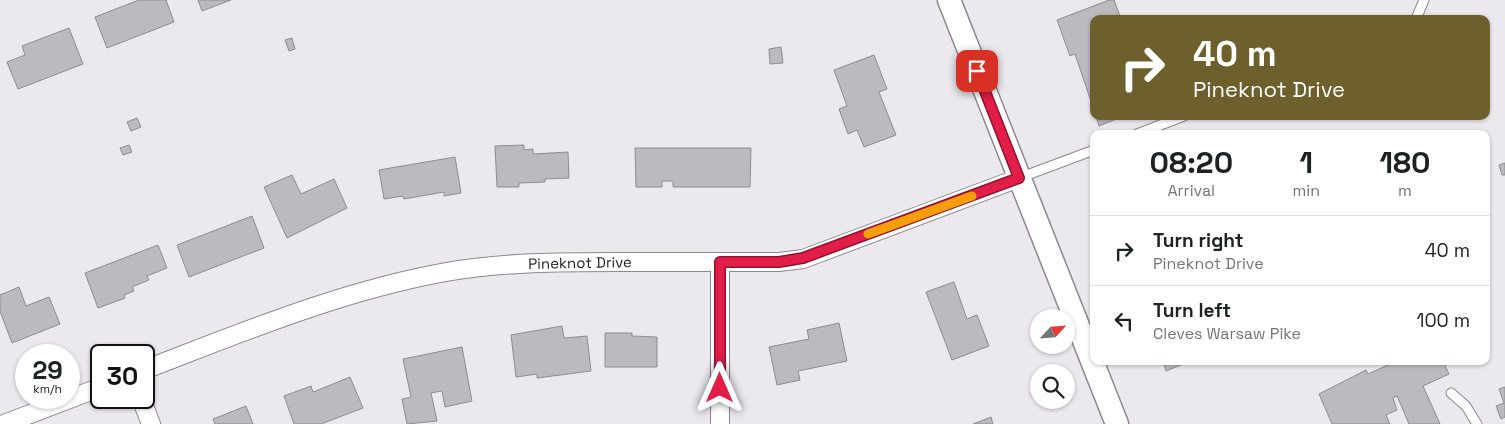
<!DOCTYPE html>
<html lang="en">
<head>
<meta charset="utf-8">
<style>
  body { margin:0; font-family:"Space Grotesk",sans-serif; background:#f6f6f6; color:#202124; height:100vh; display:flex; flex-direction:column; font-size:19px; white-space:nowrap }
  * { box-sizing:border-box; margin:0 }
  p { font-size:16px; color:#757577 }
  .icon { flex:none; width:28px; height:28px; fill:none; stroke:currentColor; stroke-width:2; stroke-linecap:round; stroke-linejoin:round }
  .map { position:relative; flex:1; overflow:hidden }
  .drawer { position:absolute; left:1090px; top:130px; width:400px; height:235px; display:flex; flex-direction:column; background:#fff; border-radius:10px; box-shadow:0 1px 4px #0004 }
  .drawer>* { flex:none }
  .hud { position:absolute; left:1090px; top:15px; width:400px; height:105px; border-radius:10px; box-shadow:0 1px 4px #0004; background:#6d602d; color:#fff; overflow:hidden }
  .needle { width:32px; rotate:64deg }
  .buttons { position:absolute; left:1030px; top:309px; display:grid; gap:10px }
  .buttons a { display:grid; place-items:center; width:45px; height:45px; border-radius:50%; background:#fff; box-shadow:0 1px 4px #0004; font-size:25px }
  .speed { position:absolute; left:15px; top:344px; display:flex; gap:10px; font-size:25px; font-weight:700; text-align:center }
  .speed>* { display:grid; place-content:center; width:65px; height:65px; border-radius:50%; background:#fff; box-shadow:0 1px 4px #0004; line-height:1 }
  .speed small { font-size:12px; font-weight:400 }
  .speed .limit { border:2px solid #111; border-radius:8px; background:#fff; color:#111 }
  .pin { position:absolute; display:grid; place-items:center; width:42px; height:42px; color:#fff; margin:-21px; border-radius:10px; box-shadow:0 2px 8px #0006 }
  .me { position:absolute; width:55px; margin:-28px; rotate:0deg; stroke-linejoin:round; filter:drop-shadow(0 0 4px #0008) }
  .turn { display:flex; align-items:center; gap:18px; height:105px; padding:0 20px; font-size:22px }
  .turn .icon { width:65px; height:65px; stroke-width:2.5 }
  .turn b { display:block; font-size:35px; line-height:42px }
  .eta { display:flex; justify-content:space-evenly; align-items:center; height:85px; text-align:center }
  .eta b { font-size:30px; font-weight:700; line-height:35px }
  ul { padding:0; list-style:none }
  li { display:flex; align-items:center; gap:15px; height:70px; padding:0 20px; border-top:1px solid #e0e0e0 }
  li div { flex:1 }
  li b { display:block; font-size:19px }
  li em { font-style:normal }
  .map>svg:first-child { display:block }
  .building { fill:#bcbabf; stroke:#8e8c91 }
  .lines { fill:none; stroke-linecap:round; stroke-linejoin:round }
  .service-casing { stroke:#8b898e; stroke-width:11 }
  .minor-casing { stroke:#8b898e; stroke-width:20 }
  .tertiary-casing { stroke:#8b898e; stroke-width:25 }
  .service { stroke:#fff; stroke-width:9 }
  .minor { stroke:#fff; stroke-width:18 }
  .tertiary { stroke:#fff; stroke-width:22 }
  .route-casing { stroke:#92132f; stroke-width:12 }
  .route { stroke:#e11d48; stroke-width:9 }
  .slow { stroke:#f59e0b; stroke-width:9 }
  .labels { text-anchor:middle; stroke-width:4.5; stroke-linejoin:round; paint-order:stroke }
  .street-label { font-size:15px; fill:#1f1e20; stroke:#fff }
</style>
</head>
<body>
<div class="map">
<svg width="1505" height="424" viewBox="0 0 1505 424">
  <rect width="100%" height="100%" fill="#ebe9ee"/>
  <!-- building -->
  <path class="building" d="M139,0H166L174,22L107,48L95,17Z
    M198,0H231L202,11Z
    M1109,0H1114L1121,19H1094V110L1075,54L1070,56L1057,20Z
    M69,28L83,64L18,89L7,62L25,55L22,46Z
    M292,38L295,49L289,51L285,40Z
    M781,47L783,63L770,64L769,49Z
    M874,55L887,89L879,92L896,135L864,147L857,130L848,134L839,109L847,106L834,70Z
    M1096,116H1124L1099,126Z
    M137,118L141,127L131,131L127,122Z
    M129,145L132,152L123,155L120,148Z
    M524,145V150L533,149V154L568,152L569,178L545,179V182L519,183V187H497L495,146Z
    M635,148H751L750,187H673V181H662V187H636Z
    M455,157L461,193L444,196V192L404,199L403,196L384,199L379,170Z
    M1505,163V175H1502L1499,165Z
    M292,175L301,194L334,179L347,208L287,238L264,187Z
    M252,216L264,248L189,277L177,245Z
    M158,245L167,268L147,276L149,280L132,287L134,291L124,295L125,298L98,308L85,273Z
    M954,282L967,319L977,315L989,346L952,360L926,292Z
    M19,287L26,306L49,297L60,324L12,343L0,311V295Z
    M839,323L847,361L798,371L800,380L777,385L769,347L809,339L807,330Z
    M562,326L564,338L587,336L591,371L537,378V374L516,377L511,335Z
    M605,333H632V336L657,337V367H605Z
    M462,347L472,401L445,407L442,391L431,393L437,421L407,424L402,399L411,397L403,359Z
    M1163,361H1191L1166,371Z
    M1397,361H1443L1449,374L1423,386L1440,424H1409L1397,396L1393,398L1397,410L1386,415L1390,424H1332L1319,394L1366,370L1368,374Z
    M350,377L363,408L321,424H294L284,396L311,386L313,392Z
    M1505,387V417L1501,419L1496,406L1504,403L1499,389Z
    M246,406L253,424H215L213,419Z
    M991,417L993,424H973Z"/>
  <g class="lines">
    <!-- service casing -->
    <g class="service-casing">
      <path id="service" d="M1416,19L1424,0
        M1137,134L1184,116
        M1019,178L1094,150
        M1451,393L1466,406L1477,424"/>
    </g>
    <!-- minor casing -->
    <g class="minor-casing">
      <path id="minor" d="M144,370C243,332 341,291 446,272C503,262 562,262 620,262C673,262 726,262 779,262L803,259L1019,178
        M141,398L151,424
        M4,424L101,387
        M720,424V262"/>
    </g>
    <!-- tertiary casing -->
    <g class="tertiary-casing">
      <path id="tertiary" d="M949,0L1117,424"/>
    </g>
    <!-- service -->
    <use href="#service" class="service"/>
    <!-- minor -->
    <use href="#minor" class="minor"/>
    <!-- tertiary -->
    <use href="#tertiary" class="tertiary"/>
  </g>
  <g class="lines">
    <!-- route casing -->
    <g class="route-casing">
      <path id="route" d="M720,388V262H779L803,258L1019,178L977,71"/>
    </g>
    <!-- route -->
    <use href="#route" class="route"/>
    <!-- slow -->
    <path class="slow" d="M868,234L972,196"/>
  </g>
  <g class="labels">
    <!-- street labels -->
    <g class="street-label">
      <text transform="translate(580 263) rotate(-1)" y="5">Pineknot Drive</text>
    </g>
  </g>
</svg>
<div class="buttons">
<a><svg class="needle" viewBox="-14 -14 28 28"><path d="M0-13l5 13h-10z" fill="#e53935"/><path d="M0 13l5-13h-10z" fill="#757577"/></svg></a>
<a><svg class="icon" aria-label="search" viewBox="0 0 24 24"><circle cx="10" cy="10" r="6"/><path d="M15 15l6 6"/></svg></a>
</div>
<div class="speed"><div>29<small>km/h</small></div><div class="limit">30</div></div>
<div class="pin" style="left:977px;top:71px;background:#d93025"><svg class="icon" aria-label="arrive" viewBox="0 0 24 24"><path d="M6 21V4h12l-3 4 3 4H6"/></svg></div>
<svg class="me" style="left:720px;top:388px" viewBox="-20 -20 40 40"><path d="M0-17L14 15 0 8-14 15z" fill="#e11d48" stroke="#fff" stroke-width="4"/></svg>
<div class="hud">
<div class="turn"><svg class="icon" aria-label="right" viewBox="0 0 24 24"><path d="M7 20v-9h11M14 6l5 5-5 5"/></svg><div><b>40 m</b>Pineknot Drive</div></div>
</div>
<section class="drawer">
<div class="eta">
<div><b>08:20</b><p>Arrival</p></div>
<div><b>1</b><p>min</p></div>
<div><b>180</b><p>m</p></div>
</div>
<ul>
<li><svg class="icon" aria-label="right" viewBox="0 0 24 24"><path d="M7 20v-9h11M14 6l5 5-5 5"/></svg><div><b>Turn right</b><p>Pineknot Drive</p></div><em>40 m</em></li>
<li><svg class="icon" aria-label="left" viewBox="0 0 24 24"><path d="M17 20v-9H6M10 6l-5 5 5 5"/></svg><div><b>Turn left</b><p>Cleves Warsaw Pike</p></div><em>100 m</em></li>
</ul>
</section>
</div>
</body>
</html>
